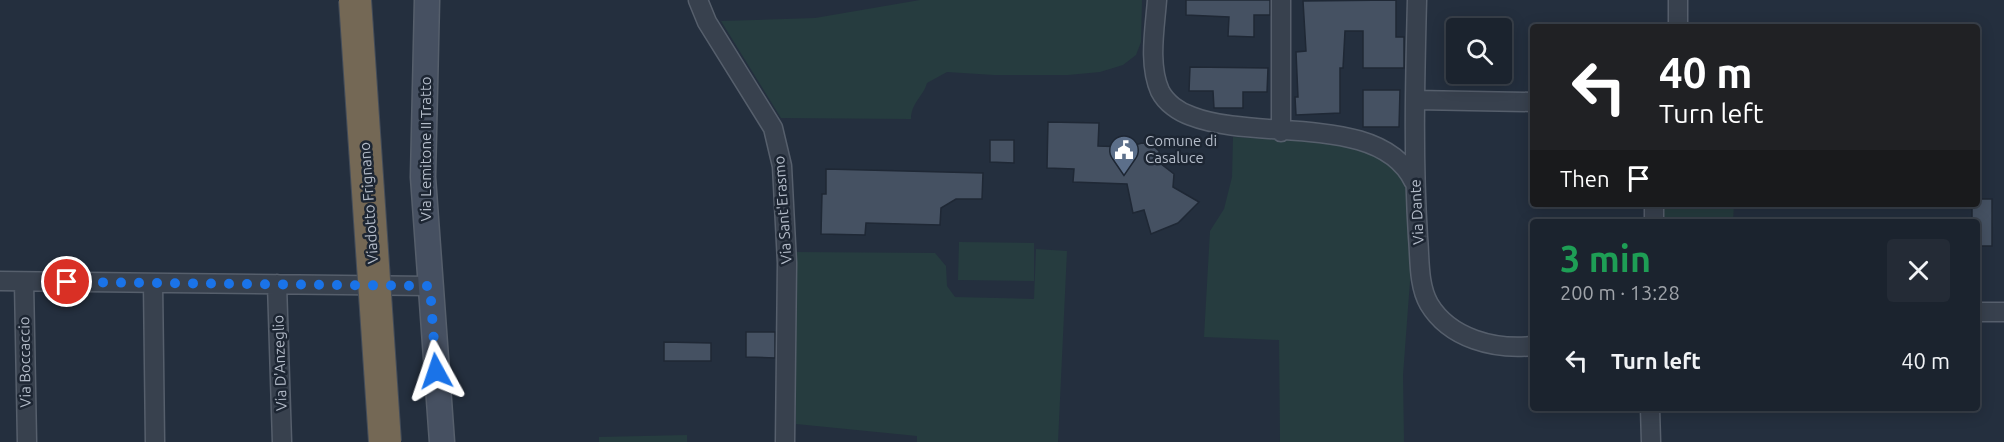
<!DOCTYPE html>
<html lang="en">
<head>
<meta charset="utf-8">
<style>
  body { margin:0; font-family:Ubuntu,sans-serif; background:#242b36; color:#f1f3f6; height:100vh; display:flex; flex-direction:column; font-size:22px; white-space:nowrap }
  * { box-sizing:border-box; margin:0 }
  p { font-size:20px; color:#a0a4aa }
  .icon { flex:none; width:33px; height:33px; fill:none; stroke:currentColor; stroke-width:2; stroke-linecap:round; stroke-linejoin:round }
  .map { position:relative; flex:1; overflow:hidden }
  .sheet { position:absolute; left:1530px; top:219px; width:450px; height:192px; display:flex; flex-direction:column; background:#1b232e; border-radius:6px; box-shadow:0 3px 15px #0003,0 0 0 2px #39404a }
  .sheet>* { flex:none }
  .top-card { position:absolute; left:1530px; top:24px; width:450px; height:183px; border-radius:6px; box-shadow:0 3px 15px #0003,0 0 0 2px #39404a; background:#202124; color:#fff; overflow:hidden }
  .fabs { position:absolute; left:1446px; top:18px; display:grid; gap:12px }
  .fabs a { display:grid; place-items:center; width:66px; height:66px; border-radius:6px; background:#1b232e; box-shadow:0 3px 15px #0003,0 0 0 2px #39404a; font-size:30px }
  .pin { position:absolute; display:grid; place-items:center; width:51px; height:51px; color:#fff; margin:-26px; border:3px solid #fff; border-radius:50%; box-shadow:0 2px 6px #0007 }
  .me { position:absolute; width:66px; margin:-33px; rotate:355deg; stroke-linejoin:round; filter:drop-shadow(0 0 4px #0008) }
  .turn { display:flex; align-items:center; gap:21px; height:126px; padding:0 30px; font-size:27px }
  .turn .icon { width:78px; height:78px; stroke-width:2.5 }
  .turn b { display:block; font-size:42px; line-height:51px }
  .then { display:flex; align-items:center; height:57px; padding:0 30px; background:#0003; gap:12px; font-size:22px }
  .round { display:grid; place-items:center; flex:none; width:63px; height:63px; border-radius:6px; background:#242b36 }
  .summary { display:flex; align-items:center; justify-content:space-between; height:102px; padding:0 30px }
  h1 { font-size:36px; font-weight:700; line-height:45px; color:#1e9e55 }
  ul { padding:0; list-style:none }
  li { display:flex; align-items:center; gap:18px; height:78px; padding:0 30px }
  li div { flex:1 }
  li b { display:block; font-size:22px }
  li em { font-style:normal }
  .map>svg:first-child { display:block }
  .green { fill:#263c3f }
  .building { fill:#455162; stroke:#1f2835; stroke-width:1.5 }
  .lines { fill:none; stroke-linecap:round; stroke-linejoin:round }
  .street-casing { stroke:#565f6c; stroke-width:21 }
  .secondary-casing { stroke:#565f6c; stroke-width:27 }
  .street { stroke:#38414e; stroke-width:18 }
  .secondary { stroke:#465061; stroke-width:24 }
  .highway-bridge-casing { stroke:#434c59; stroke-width:34; stroke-linecap:butt }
  .highway-bridge { stroke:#746855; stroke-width:32 }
  .route { stroke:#1a73e8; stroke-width:10; stroke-dasharray:0 18 }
  .labels { text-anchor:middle; stroke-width:5; stroke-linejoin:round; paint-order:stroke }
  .poi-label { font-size:15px; fill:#b4bcc9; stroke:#1d2633; text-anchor:start }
  .street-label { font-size:15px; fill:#b4bcc9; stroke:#1d2633 }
</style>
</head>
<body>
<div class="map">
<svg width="2004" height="442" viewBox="0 0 2004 442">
  <rect width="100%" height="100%" fill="#242f3e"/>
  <!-- green -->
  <path class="green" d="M920,0H1142L1141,42L1136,55L1123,65L1100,72L1068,75H994L947,72L927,83C923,97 911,103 911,119L781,118L721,21L815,18Z
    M1233,137L1334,143L1360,150L1384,160L1399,173L1406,185L1411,268L1403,375L1404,442H1280L1279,340L1204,337L1210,231L1224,209L1232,177Z
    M1662,204H1734L1733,222H1661Z
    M959,242L1034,243V281L958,280Z
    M1036,249L1067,251L1058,442H917V436L796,424L794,252L935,253L946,266L947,286L955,297L1034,299Z
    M687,435V442H599V437Z"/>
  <!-- building -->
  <path class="building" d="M1186,0H1270V15H1254V37L1228,36L1229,17L1186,15Z
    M1396,0V37H1404V68H1363V31H1345L1343,68H1340V113L1296,115L1295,97H1298L1296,52L1306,51L1303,1Z
    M1190,67L1268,68L1267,92H1243V108H1214L1213,91H1189Z
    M1363,90H1400L1399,127H1363Z
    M1048,122L1099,123L1098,146L1128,147L1142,143L1151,144L1159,151L1160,163L1174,174L1173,187L1199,202L1178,223L1151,234L1144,210L1133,213L1127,184L1073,182L1074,169L1047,168Z
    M990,140H1014V163L990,162Z
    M826,169L983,173L982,199H956L941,208L940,225L866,223L865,235L821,234L822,194H826Z
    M1977,199H1992V246H1977V222H1972V204H1977Z
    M746,332H775V358L746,357Z
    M664,342L711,343V361H664Z"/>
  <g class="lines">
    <!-- street casing -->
    <g class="street-casing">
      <path id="street" d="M698,0L707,22L773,128L782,166L787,263L785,442
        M1157,0C1155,28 1148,64 1160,91C1166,103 1179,112 1191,116C1257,142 1381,112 1414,182
        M1417,0C1415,79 1413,158 1418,237C1420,258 1418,285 1429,304C1450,339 1495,350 1533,346
        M1678,27V0
        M1415,100L1533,102
        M1281,132V0
        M1654,222V204
        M0,281L430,286
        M24,282L27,442
        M153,283L155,442
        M277,284L282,442
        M1977,312H2004
        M1650,408L1651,442"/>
    </g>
    <!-- secondary casing -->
    <g class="secondary-casing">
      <path id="secondary" d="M427,0L423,177L442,442"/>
    </g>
    <!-- street -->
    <use href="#street" class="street"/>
    <!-- secondary -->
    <use href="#secondary" class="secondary"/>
    <!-- highway-bridge casing -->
    <g class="highway-bridge-casing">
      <path id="highway-bridge" d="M355,0L385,442"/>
    </g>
    <!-- highway-bridge -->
    <use href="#highway-bridge" class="highway-bridge"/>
  </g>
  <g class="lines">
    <!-- route -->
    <path class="route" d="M67,282L430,286L436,371"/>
  </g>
  <!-- icons -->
  <defs>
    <g id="civic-pin" transform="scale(1.5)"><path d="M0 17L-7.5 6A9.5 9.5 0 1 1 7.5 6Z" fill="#5c6f8a" stroke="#1d2633"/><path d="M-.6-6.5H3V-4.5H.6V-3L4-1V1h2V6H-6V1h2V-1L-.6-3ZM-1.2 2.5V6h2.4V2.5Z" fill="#fff"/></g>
  </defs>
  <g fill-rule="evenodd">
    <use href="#civic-pin" x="1124" y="150"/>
  </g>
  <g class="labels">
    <!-- poi labels -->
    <g class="poi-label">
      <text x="1145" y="146">Comune di<tspan x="1145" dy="17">Casaluce</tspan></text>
    </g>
    <!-- street labels -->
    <g class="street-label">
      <text transform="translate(426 149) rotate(-90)" y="5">Via Lemitone II Tratto</text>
      <text transform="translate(369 203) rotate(-94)" y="5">Viadotto Frignano</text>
      <text transform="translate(783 210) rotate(-94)" y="5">Via Sant'Erasmo</text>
      <text transform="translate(1417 212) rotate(-93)" y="5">Via Dante</text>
      <text transform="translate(25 362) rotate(-91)" y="5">Via Boccaccio</text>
      <text transform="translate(280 363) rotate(-92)" y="5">Via D'Anzeglio</text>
    </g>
  </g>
</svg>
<div class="fabs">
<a><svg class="icon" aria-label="search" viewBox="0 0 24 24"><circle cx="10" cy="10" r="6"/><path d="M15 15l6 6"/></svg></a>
</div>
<div class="pin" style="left:67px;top:282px;background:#d93025"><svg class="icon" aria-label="arrive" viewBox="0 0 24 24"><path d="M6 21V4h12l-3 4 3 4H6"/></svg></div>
<svg class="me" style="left:436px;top:371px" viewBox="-20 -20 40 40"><path d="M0-17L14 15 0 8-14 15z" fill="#1a73e8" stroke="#fff" stroke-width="4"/></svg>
<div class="top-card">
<div class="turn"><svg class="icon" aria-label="left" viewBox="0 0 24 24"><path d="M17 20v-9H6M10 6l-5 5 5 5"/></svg><div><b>40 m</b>Turn left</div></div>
<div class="then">Then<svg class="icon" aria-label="arrive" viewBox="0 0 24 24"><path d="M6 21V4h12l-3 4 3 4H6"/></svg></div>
</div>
<section class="sheet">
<div class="summary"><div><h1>3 min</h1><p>200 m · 13:28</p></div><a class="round"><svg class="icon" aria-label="close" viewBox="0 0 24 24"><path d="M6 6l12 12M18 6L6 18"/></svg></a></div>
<ul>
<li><svg class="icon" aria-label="left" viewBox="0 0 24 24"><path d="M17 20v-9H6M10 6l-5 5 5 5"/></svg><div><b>Turn left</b></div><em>40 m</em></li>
</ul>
</section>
</div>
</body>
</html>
